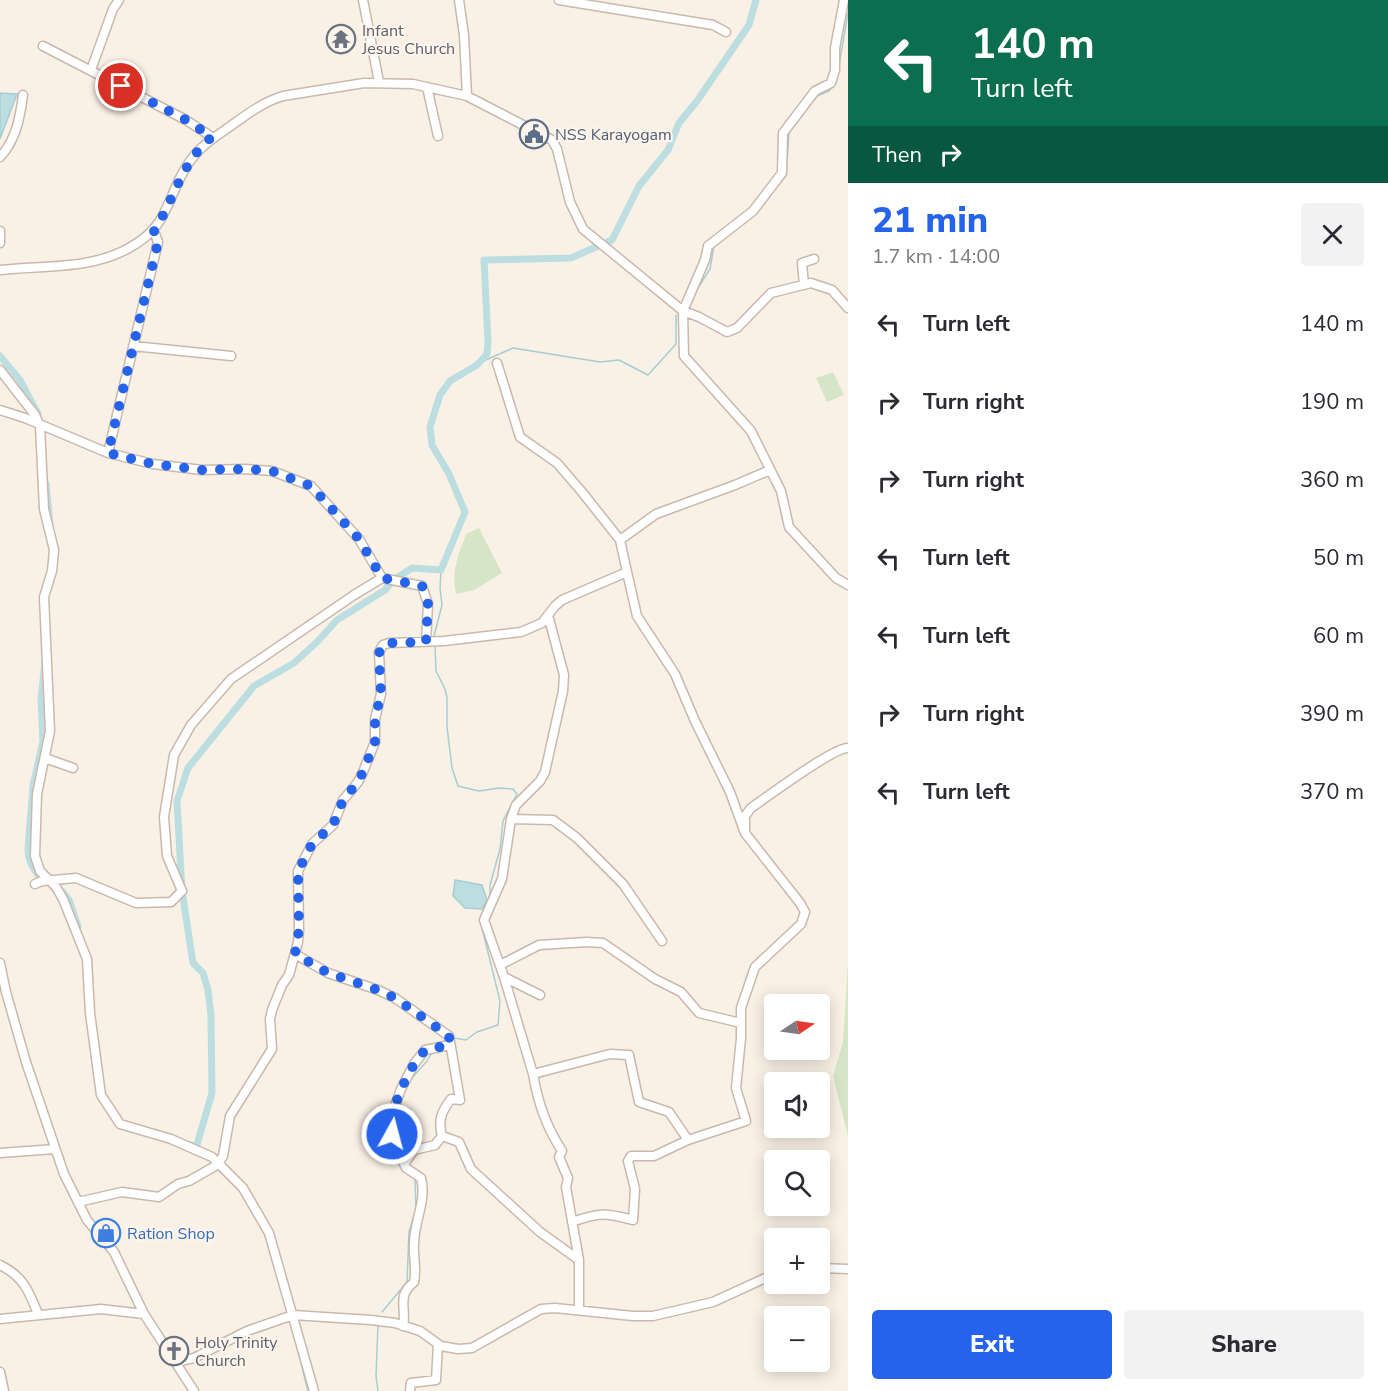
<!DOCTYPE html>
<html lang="en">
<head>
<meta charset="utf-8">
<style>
  body { margin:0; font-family:"Nunito Sans",sans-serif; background:#f2f2f3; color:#2b2b33; height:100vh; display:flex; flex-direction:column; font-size:22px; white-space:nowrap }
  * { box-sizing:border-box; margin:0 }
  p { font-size:20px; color:#7c7c81 }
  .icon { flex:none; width:33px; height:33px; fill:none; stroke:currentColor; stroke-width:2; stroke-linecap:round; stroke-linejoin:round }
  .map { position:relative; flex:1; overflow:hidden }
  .details { display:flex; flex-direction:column; background:#fff; width:540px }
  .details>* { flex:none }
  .hud { background:#0b6e4f; color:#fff; overflow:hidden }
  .needle { width:39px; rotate:77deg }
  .controls { position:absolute; left:764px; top:994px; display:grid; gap:12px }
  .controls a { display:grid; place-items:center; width:66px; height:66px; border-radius:6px; background:#fff; box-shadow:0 3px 15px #0003; font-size:30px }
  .pin { position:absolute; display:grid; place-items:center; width:51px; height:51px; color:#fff; margin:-26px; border:3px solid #fff; border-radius:50%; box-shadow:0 2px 6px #0007 }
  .me { position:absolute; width:66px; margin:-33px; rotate:7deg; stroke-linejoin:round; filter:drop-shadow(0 0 4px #0008) }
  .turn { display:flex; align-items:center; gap:21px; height:126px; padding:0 24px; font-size:27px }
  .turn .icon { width:78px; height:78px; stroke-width:2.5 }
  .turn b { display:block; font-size:42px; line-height:51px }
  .then { display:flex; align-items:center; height:57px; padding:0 24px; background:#0003; gap:12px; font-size:22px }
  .round { display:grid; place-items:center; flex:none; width:63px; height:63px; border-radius:6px; background:#f2f2f3 }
  .headline { display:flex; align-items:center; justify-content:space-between; height:102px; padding:0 24px }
  h1 { font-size:36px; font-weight:800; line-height:45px; color:#2563eb }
  .button { display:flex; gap:12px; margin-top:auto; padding:12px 24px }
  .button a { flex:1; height:69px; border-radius:6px; background:#2563eb; color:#fff; font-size:24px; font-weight:800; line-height:69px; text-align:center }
  .button a+a { background:#f2f2f3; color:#2b2b33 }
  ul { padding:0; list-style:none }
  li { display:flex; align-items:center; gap:18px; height:78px; padding:0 24px }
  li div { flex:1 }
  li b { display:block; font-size:22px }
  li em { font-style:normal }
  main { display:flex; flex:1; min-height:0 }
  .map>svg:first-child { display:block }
  .green { fill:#d5e6c6 }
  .water { fill:#bcdee1; stroke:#a4ced2; stroke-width:1.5 }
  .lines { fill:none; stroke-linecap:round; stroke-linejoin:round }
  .stream { stroke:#a4ced2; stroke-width:1.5 }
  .canal { stroke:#bcdee1; stroke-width:7 }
  .minor-casing { stroke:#cab8ad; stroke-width:11 }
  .minor { stroke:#fff; stroke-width:8 }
  .route { stroke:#2563eb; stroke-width:10; stroke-dasharray:0 18 }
  .labels { text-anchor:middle; stroke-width:4.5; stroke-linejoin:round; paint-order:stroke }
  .worship-label { font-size:16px; fill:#5b616d; stroke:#fdf5ec; text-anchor:start }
  .service-label { font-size:16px; fill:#4e5e75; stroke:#fdf5ec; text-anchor:start }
  .shop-label { font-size:16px; fill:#366cbe; stroke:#fdf5ec; text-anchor:start }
</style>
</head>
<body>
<main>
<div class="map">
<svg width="848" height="1391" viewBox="0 0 848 1391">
  <rect width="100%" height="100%" fill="#faf1e6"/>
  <!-- green -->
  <path class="green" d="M833,372L844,395L827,402L816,378Z
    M479,528L502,573L474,590L456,594C451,571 458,556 466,534Z
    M848,964V1136L833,1076L843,1042Z"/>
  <!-- water -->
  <path class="water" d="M0,93L17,94L0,139Z
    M455,880L482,885L487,900L482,909L465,908L453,896Z"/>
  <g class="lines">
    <!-- stream -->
    <path class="stream" d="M839,65L848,13
      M836,83L838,73
      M777,186L786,176L789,133L817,96L829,91L833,86
      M696,291L710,269L714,246
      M479,363L513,348L600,362L619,360L648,375L676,344V315
      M434,636L442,605L440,588L441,570
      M435,647L436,671L445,689L447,698V727L452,768L458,786L479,791L499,788L513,789L517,794L503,821L500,849L490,885V896L481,919
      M454,1038L466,1040L477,1032L498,1025L500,1001L481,924
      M437,1043L444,1041
      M411,1079L427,1061L431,1054
      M399,1108C395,1124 398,1138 407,1151
      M382,1312L407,1282L409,1232L416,1209L415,1179
      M378,1325L376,1376L378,1391
      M298,1351L308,1391"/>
    <!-- canal -->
    <path class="canal" d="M607,242L612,240L639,186L668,150L679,123L697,101L749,25L756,0
      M0,356L20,380L38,414
      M46,484L50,524
      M395,579L412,568L441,570L465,512L449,474L432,445L430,427L440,395L450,381L477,365L487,354L488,341L484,260L571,258L596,247
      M45,661L41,700L43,741L33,786L28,849C28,863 35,873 45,882
      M63,892L69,900L78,926
      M191,1145L196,1148L212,1093L211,1016L208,990L203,973L193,963L182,891L177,801L188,768L254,686L294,663L317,642L337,620L385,590L391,583"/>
    <!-- minor casing -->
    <g class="minor-casing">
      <path id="minor" d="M363,0L379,82
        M459,0L464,35L467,96
        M559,0L713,25L726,32
        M844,0L835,48V70L831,83L815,91L783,133L782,173L753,211L708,246L705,260L683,311L684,356L751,431L781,491L789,527L836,578L848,585
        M43,46L186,120L212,137
        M91,70L113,9L119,0
        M427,87L438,136
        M0,157C16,140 20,118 23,95
        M0,231V243
        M0,270C43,265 90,270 129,248C164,229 165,208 181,176C193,153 204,144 225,130C244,117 260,103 283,96L364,83L413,84L467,96L552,140L557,149L570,202L583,229L683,311L699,317L727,332L737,328L771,293L811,283L832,290L848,308
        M804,285L802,263L814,259
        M133,346L231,356
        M497,363L520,437L557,463L582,492L620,540L627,572
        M0,370L35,415L40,426L44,509L54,550L52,571L44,597L50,731L37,794L35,856L40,871L56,887L63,899L87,959L90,1013L101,1095L120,1124L171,1139L212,1157L243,1188L269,1233L314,1391
        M0,410L25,418L108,453L153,464L202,470L245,469L272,471L311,486L359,539L382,578L422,586L428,604L426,642
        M108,453L158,242L154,231
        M620,540L656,514L735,485L770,470
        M548,615L564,675L563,691L545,772L540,781L516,805L511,819L502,879L484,920L504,977L533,1074L610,1054L629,1055L639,1102L669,1112L688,1140L746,1121L736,1088L741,1038V1008L755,967L801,924L805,912L800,903L745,833V816L751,808C767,797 834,747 848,748
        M45,758L73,768
        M511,819L553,820L577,838L623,884L662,941
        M35,884L42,881L76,878L136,903L171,902L182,891L167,856L164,817L174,755L191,725L231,679L354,595L382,578
        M295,954L328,973L378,990L395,998L449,1036L460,1100L451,1099C441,1112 438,1121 442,1136
        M0,963L6,992L26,1062L64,1174L87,1220L114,1252L144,1314L194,1391
        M500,965L539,945L587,942L603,943L655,979L681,992L699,1013L741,1023
        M504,977L540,995
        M533,1074C538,1103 546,1126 562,1151L559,1157L568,1178L566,1187L579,1260
        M442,1136L459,1142L471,1169L540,1232L579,1260V1310
        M0,1153L55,1149
        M404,1164L414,1150L435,1145L442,1136
        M78,1202L122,1192L159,1197L178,1184L189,1181L217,1165L223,1156L230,1116L272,1049L270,1019L272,1010L282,985L289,975L298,942L299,930L298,871L312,844L333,825L343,800L358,782L363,772L375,742V719L381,694L379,652L383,645L389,643L444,641L521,632L542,623L555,606L562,600L627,572L637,616L675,674L695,721L730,792L745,833
        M572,1222C600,1212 605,1213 633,1220L635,1189L628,1161L631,1156H654L688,1140
        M0,1265C23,1276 29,1291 38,1314
        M819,1268L848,1269
        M0,1319L101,1309L144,1314
        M403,1326C407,1307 396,1297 414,1282C417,1269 413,1257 414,1244C414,1221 427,1201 421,1178L406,1168L392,1134V1114L401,1089L414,1064L425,1050L450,1045
        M175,1362L194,1358L247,1331L293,1315L371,1320L395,1323L420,1331L441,1346L458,1349L472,1348L541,1309L555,1308L633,1316H653L713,1302L774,1274
        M0,1372L4,1391
        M410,1391L411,1383L436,1380L438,1344"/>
    </g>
    <!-- minor -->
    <use href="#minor" class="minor"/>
  </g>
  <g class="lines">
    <!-- route -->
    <path class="route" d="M121,86L186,120L212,137C182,161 174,200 154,231L158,242L108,453L153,464L202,470L245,469L272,471L311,486L359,539L382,578L422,586L428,604L426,642L389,643L380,648L379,656L381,694L375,719V742L363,772L358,782L343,800L333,825L312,844L298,871L299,930L295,954L328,973L378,990L395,998L449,1036L450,1045L425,1050L414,1064L401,1089L392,1114V1134"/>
  </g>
  <!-- icons -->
  <defs>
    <g id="temple-ring" transform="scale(1.5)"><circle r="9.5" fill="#fdf5ec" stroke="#6b7280" stroke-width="1.5"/><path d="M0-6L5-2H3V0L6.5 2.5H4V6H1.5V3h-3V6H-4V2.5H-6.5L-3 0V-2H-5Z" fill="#6b7280"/></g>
    <g id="civic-ring" transform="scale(1.5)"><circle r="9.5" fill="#fdf5ec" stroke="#5c6f8a" stroke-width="1.5"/><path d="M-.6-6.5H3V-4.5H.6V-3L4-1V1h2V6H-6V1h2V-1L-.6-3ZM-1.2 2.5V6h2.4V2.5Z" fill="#5c6f8a"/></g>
    <g id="shop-ring" transform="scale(1.5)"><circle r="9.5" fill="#fdf5ec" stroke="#3f7fe0" stroke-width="1.5"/><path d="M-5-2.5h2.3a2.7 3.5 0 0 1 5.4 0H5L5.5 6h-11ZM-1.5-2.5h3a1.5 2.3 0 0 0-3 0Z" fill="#3f7fe0"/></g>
    <g id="church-ring" transform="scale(1.5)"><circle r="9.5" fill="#fdf5ec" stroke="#6b7280" stroke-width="1.5"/><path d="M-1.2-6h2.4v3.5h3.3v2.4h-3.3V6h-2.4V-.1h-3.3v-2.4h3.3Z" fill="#6b7280"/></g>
  </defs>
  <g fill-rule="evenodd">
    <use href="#temple-ring" x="341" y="39"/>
    <use href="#civic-ring" x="534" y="134"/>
    <use href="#shop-ring" x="106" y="1233"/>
    <use href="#church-ring" x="174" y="1351"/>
  </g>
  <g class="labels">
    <!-- worship labels -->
    <g class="worship-label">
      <text x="362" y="36">Infant<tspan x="362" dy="18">Jesus Church</tspan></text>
      <text x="195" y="1348">Holy Trinity<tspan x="195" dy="18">Church</tspan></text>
    </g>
    <!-- service labels -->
    <g class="service-label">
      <text x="555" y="140">NSS Karayogam</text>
    </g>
    <!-- shop labels -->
    <g class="shop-label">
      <text x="127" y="1239">Ration Shop</text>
    </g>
  </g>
</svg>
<div class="controls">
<a><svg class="needle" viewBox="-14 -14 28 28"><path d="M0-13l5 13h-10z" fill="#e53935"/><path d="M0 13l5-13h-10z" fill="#7c7c81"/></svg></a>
<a><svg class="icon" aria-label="sound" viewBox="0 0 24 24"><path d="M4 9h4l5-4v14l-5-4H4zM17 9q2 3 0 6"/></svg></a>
<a><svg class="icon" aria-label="search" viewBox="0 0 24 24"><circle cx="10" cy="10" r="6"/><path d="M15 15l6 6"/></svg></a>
<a>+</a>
<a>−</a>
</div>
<div class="pin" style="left:121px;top:86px;background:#d93025"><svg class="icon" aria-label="arrive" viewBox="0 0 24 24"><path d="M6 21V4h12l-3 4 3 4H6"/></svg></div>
<svg class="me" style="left:392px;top:1134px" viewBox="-20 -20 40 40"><circle r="17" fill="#2563eb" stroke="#fff" stroke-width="3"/><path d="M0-11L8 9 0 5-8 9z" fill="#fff"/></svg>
</div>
<section class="details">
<div class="hud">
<div class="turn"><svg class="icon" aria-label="left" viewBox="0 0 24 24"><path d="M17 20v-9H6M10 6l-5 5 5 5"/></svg><div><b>140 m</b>Turn left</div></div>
<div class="then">Then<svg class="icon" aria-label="right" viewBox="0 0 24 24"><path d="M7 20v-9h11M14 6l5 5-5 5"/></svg></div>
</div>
<div class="headline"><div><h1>21 min</h1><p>1.7 km · 14:00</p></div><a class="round"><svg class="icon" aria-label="close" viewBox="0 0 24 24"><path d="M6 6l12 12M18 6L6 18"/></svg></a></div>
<ul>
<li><svg class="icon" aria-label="left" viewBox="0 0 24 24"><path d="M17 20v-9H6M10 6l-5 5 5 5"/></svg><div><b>Turn left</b></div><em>140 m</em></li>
<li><svg class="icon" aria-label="right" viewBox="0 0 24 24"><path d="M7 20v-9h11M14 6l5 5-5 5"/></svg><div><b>Turn right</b></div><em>190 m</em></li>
<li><svg class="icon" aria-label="right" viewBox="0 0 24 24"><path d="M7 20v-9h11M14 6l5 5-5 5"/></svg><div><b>Turn right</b></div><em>360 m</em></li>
<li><svg class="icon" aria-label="left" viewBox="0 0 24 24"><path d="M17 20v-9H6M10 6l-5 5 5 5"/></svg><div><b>Turn left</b></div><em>50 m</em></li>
<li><svg class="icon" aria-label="left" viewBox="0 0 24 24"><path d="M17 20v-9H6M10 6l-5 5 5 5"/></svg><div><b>Turn left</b></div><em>60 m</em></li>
<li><svg class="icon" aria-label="right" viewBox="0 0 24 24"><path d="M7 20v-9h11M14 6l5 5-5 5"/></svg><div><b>Turn right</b></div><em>390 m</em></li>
<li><svg class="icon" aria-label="left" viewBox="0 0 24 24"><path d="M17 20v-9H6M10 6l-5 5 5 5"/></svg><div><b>Turn left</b></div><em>370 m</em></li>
</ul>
<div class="button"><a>Exit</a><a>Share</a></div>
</section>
</main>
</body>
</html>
